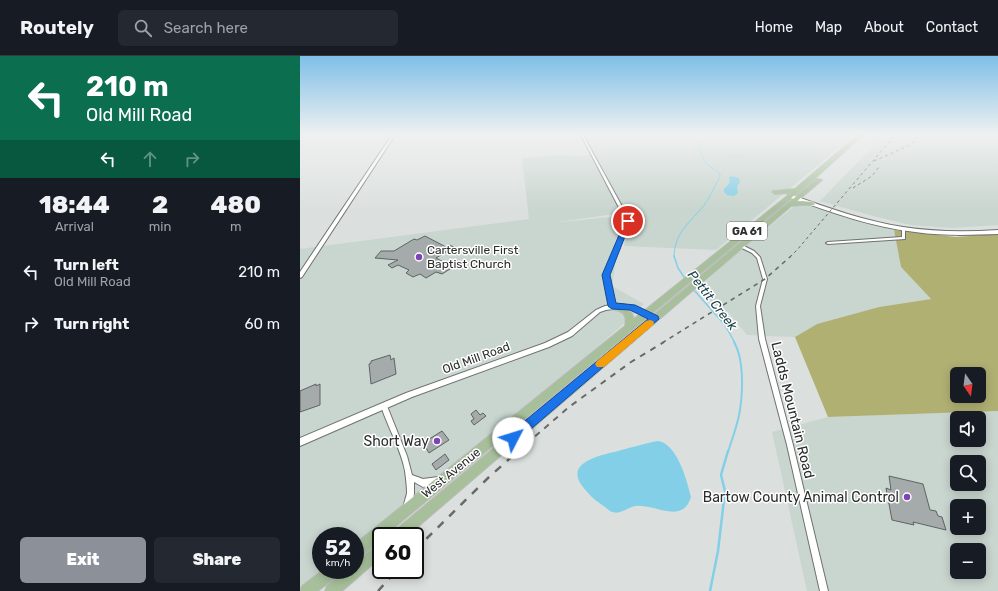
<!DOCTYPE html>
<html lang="en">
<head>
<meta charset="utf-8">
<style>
  body { margin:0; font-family:Rubik,sans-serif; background:#242831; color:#f1f3f6; height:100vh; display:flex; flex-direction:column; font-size:15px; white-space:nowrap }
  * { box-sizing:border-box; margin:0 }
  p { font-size:13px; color:#9ea1a6 }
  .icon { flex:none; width:22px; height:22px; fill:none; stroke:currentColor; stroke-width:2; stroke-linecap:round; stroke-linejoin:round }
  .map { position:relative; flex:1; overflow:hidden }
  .drawer { display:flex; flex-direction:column; background:#171b24; width:300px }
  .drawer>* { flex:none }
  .hud { background:#0b6e4f; color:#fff; overflow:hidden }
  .needle { width:26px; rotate:166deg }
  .tools { position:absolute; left:650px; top:311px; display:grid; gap:8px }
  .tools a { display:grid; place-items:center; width:36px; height:36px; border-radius:6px; background:#171b24; box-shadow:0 2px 10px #0003; font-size:20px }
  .speed { position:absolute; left:12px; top:471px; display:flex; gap:8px; font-size:20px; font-weight:700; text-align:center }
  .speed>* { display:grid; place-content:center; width:52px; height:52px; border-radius:50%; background:#171b24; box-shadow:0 2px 10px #0003; line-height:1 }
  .speed small { font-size:10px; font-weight:400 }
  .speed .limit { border:2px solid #111; border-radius:6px; background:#fff; color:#111 }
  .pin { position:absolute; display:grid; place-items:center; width:34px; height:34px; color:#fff; margin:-17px; border:2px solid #fff; border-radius:50%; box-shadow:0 1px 4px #0007 }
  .me { position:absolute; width:44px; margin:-22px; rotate:50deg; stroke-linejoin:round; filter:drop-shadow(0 0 3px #0008) }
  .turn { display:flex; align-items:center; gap:14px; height:84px; padding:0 20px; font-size:18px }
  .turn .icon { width:52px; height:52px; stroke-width:2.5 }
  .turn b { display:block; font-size:28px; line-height:34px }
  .lanes { display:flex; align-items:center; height:38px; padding:0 20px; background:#0003; justify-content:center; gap:20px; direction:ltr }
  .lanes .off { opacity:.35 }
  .eta { display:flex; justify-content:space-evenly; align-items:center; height:68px; text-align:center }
  .eta b { font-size:24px; font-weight:800; line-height:28px }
  .cta { display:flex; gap:8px; margin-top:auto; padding:8px 20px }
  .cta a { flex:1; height:46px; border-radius:6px; background:#8c9099; color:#fff; font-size:16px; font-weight:800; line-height:46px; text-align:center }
  .cta a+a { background:#242831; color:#f1f3f6 }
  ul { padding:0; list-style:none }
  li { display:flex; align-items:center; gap:12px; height:52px; padding:0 20px }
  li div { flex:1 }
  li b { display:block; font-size:15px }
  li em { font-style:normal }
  header { display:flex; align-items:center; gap:24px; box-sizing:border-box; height:56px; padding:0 20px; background:#171b24; border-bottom:1px solid #363941 }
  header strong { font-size:19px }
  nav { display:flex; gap:22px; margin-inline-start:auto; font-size:14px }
  .search { width:280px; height:36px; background:#242831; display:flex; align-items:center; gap:10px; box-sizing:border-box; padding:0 14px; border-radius:6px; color:#9ea1a6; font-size:15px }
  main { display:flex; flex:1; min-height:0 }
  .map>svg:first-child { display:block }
  .built { fill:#c9d5cf; fill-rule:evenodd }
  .forest { fill:#b1b073; fill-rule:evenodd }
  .water { fill:#83cfe7 }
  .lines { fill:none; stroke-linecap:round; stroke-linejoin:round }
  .stream-far3 { stroke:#83cfe7; stroke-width:1 }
  .stream-far2 { stroke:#83cfe7; stroke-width:1.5 }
  .stream-far1 { stroke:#83cfe7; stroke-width:2 }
  .stream { stroke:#83cfe7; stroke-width:2.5 }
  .building { fill:#a5aaaa; stroke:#5f6463 }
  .minor-casing { stroke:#6e7270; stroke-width:2 }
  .tertiary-casing { stroke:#6e7270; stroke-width:2 }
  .secondary-casing { stroke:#6e7270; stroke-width:2 }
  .primary-casing { stroke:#bbbcbc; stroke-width:2 }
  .minor { fill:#fff; fill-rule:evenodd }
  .tertiary { fill:#fff; fill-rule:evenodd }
  .secondary { fill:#fff; fill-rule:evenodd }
  .primary { fill:#a7c09b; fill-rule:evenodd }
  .rail-far3 { stroke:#676a69; stroke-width:1; stroke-dasharray:3 3; stroke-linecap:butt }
  .rail-far2 { stroke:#676a69; stroke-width:1.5; stroke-dasharray:4.5 4.5; stroke-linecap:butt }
  .rail-far1 { stroke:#676a69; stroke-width:2; stroke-dasharray:6 6; stroke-linecap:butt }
  .rail { stroke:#676a69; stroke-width:2.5; stroke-dasharray:8 8; stroke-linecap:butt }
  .route { fill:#1a73e8; stroke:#114b97 }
  .slow { fill:#f59e0b }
  .poi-dot { fill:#7e43b9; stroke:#fff; stroke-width:1.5 }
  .labels { text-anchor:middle; stroke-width:3; stroke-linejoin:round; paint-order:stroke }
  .shield { fill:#fff; stroke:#6b6d6c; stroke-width:1 }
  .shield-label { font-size:11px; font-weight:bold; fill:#2c2e2d }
  .poi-label { font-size:12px; fill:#2c2e2d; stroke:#fff; text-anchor:start }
  .street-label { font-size:12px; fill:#2c2e2d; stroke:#fff }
  .water-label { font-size:13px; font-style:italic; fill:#183c46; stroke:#fff }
  .near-street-label { font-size:14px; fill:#2c2e2d; stroke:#fff }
  .near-poi-label { font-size:14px; fill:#2c2e2d; stroke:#fff; text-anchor:end }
</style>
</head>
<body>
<header>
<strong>Routely</strong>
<div class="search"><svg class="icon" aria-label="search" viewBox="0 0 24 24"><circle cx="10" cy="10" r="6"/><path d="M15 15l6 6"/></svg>Search here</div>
<nav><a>Home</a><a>Map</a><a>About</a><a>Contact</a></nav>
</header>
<main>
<section class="drawer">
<div class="hud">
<div class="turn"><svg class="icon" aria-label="left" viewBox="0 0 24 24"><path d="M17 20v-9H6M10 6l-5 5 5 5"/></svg><div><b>210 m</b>Old Mill Road</div></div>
<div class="lanes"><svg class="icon" aria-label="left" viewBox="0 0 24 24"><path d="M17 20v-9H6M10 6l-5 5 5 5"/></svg><svg class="icon off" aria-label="ahead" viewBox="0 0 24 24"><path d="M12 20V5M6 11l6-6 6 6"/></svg><svg class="icon off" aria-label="right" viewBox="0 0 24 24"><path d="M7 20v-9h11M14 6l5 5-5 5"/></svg></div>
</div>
<div class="eta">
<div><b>18:44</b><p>Arrival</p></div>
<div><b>2</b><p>min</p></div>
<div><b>480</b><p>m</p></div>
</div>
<ul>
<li><svg class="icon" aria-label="left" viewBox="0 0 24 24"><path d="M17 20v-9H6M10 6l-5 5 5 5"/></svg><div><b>Turn left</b><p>Old Mill Road</p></div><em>210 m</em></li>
<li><svg class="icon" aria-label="right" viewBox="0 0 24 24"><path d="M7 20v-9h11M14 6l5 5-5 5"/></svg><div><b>Turn right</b></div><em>60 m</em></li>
</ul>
<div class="cta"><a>Exit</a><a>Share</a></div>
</section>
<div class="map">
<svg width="698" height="535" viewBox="0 0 698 535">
  <rect width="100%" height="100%" fill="#dbe0de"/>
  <!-- built -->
  <path class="built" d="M284,79H554L416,194L324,190L328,158H314L252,167L310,161L319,162L318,190L312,230L344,248L319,272L290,297L55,487V480H21V514L0,531V193L229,163L222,102L259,99L272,100L293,99Z
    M584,79H698V169L652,172L611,169L573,160L520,145Z
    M496,149H506L563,167L594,174L601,211L631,243L579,251L517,268L495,281L447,279L429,257L396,235L434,199Z
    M698,355V535H507L472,376L528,361ZM657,362H679V384H657ZM657,406H679V428H657ZM657,450H679V472H657ZM657,494H679V516H657Z"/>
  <!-- forest -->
  <path class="forest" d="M594,174L656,181L698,178V355L528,361L495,281L517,268L579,251L631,243L601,211ZM657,318H679V340H657Z"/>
  <!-- water -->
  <path class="water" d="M431,120L439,122L440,126L437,130L438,137L434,140L427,139L424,136V133C428,129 431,127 429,121Z
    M357,385C377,386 387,425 391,441C382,469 356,448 336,450C328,451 320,459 313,456C310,456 308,453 305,451C296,445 290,440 283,431C263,406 302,399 318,395C331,391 344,388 357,385Z"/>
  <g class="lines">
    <!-- stream-far3 -->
    <path class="stream-far3" d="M432,101H434
      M437,101H439
      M374,201C374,176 391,166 405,148C411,140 414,130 420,121V118C417,115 413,113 409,110C401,103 398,90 399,79"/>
    <!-- stream-far2 -->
    <path class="stream-far2" d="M374,200L378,212L386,224
      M393,233L425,269L435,287"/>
    <!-- stream-far1 -->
    <path class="stream-far1" d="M428,396C432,383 438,368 440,354C443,334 444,303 434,286"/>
    <!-- stream -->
    <path class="stream" d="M410,535L418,495L425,435L421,419L428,395"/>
  </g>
  <!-- building -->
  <path class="building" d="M125,180L146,191L149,189L154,191L136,202L153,211L142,218L136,216L126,222L120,218L113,221L106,217L109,214L98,209L92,212L88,209L98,204L75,202L81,195H94L114,183L117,184Z
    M90,299L91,304L94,302L96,318L71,328L69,308L71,307V305Z
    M16,328V330L20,328V349L0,356V335Z
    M176,354L180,359L183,357L186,360L174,369L171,365L174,363L171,358Z
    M142,375L149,384L129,397L123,387Z
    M145,398L149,404L136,414L132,408Z
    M589,420L623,428L630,454L636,455L638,460L642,461L646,474L613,466L614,469L592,464L586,432L591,434Z"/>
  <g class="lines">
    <!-- minor casing -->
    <g class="minor-casing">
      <path id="minor" d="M0,79H3L2,80Z
        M281,79H283L330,165L308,219L314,250L312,252L310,250L304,219L326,165Z
        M602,172H604L605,173V183L528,188L526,187L528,186L602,181Z
        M440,189H442L454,195L460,201L467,223L460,250L465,283L493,389L528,535H520L487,389L459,283L456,250L463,223L457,202L452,197L440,191Z
        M84,347L86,348L87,350L107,400L112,419L123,423L138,421L142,425L140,427L123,431L114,426V438L110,453L107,454L104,453C103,447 106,443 107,437C107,430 106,423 105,415C101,393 88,372 81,350L82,348Z"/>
    </g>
    <!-- tertiary casing -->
    <g class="tertiary-casing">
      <path id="tertiary" d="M92,79H95L2,221L0,222V216Z
        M319,248L334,250L357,262L358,263L355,265L331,253L319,252L306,254L300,256L272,280L249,291L112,341L0,390V382L106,337L245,287L268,276L296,254L305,250Z"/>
    </g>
    <!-- secondary casing -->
    <g class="secondary-casing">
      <path id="secondary" d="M488,139H492C528,152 565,165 603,171C635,176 666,176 698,174V178C670,179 643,180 615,176C571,171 530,156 488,141Z"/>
    </g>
    <!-- primary casing -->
    <g class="primary-casing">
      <path id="primary" d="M558,79H563L514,123L84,480H81V483L60,501L55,502V488L325,270C328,256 321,255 309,252L308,250L309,248C320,246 331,252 334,263L491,137L475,138L472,136L473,135L495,133Z
        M517,123L522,124L496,146L502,145L512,146L515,148L514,149H502L491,150L107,480H91L93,476Z
        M81,487V501L42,535H25L27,530L46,514H55V507L77,489Z
        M23,514H40L38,519L18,535H0L2,530Z"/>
    </g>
    <!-- minor -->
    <use href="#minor" class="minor"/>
    <!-- tertiary -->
    <use href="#tertiary" class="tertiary"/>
    <!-- secondary -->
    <use href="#secondary" class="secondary"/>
    <!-- primary -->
    <use href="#primary" class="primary"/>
    <!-- rail-far3 -->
    <path class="rail-far3" d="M574,105L610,89L620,79
      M553,132L572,120L579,111
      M490,201L497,194L595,79"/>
    <!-- rail-far2 -->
    <path class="rail-far2" d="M362,287L465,223L491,200"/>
    <!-- rail-far1 -->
    <path class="rail-far1" d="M217,396L269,351L331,306L364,286"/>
    <!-- rail -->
    <path class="rail" d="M115,494L188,422L218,395
      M78,535L97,514"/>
  </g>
  <!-- sky -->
  <linearGradient id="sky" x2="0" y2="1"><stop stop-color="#7fbfe8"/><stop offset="0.51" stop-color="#eff1f0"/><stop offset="1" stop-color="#eff1f0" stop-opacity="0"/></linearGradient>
  <rect width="698" height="154" fill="url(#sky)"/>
  <!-- route -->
  <path class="route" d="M328,163L331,165L310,219L316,247L335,249L358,260L359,263L217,385L213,387L209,385L207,382L209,378L348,263L330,254L312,253L308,250L302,219L325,165Z"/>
  <!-- slow -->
  <path class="slow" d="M350,264L353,265L354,267L353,269L304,311H297L295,308L297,305L346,265Z"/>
  <!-- markers -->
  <g class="poi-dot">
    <circle cx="119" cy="201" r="4"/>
    <circle cx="137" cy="385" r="4"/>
    <circle cx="607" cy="441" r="4"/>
  </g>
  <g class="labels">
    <!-- shield labels -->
    <rect class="shield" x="427" y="166" width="40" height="18" rx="3"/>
    <g class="shield-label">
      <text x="447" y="179">GA 61</text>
    </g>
    <!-- poi labels -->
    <g class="poi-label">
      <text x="127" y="198">Cartersville First<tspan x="127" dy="14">Baptist Church</tspan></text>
    </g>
    <!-- street labels -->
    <g class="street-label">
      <text transform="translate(176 302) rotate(-20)" y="4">Old Mill Road</text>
      <text transform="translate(151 417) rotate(-39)" y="4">West Avenue</text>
    </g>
    <!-- water labels -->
    <g class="water-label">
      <text transform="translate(413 244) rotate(52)" y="5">Pettit Creek</text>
    </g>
    <!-- near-street labels -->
    <g class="near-street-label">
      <text transform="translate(493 354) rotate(76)" y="5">Ladds Mountain Road</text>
    </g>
    <!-- near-poi labels -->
    <g class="near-poi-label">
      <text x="129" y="390">Short Way</text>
      <text x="599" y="446">Bartow County Animal Control</text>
    </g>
  </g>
</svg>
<div class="tools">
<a><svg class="needle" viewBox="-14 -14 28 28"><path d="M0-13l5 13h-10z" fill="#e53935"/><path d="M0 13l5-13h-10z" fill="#9ea1a6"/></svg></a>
<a><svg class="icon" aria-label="sound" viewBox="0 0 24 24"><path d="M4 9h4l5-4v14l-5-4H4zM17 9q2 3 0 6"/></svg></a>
<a><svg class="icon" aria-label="search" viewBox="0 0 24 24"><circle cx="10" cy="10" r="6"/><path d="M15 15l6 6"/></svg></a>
<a>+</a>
<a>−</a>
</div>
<div class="speed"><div>52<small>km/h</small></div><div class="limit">60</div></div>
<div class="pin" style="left:328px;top:165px;background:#d93025"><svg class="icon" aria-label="arrive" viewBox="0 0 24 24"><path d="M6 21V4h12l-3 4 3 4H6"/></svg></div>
<svg class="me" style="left:213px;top:382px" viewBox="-20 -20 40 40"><circle r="19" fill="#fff"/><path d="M0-13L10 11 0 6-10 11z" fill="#1a73e8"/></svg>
</div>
</main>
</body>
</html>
